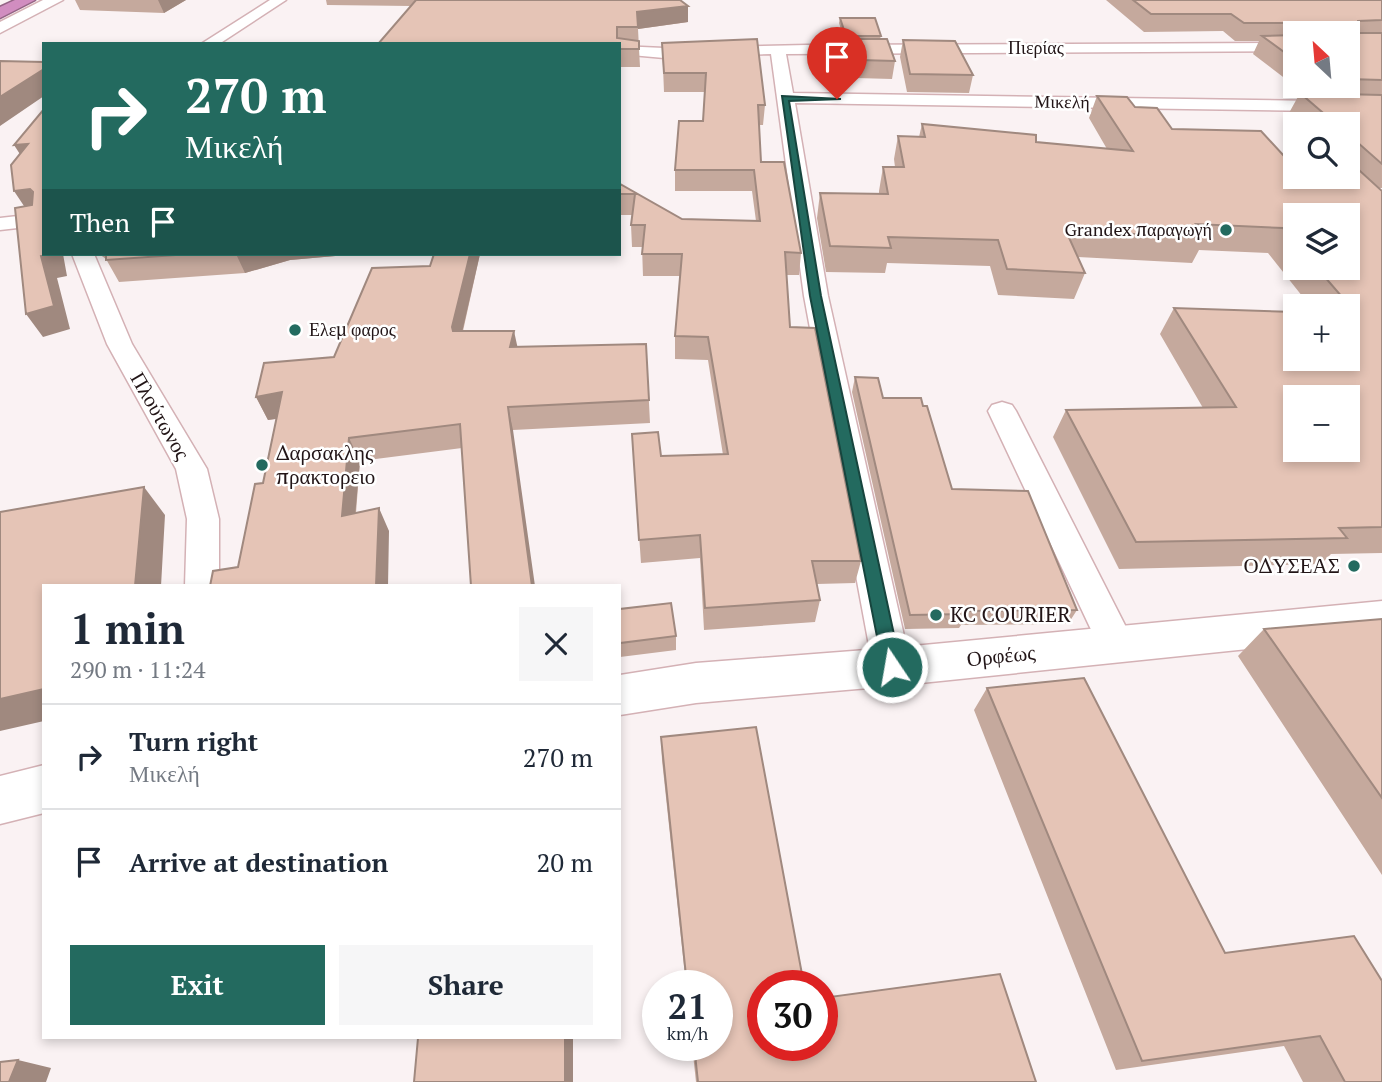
<!DOCTYPE html>
<html lang="en">
<head>
<meta charset="utf-8">
<style>
  body { margin:0; font-family:"PT Serif",serif; background:#f6f6f7; color:#1f2937; height:100vh; display:flex; flex-direction:column; font-size:26px; white-space:nowrap }
  * { box-sizing:border-box; margin:0 }
  p { font-size:23px; color:#747a83 }
  .icon { flex:none; width:38px; height:38px; fill:none; stroke:currentColor; stroke-width:2; stroke-linecap:round; stroke-linejoin:round }
  .map { position:relative; flex:1; overflow:hidden }
  .panel { position:absolute; left:42px; top:584px; width:579px; height:455px; display:flex; flex-direction:column; background:#fff; border-radius:0px; box-shadow:0 4px 10px #0003 }
  .panel>* { flex:none }
  .top-card { position:absolute; left:42px; top:42px; width:579px; height:214px; border-radius:0px; box-shadow:0 4px 10px #0003; background:#236a5f; color:#fff; overflow:hidden }
  .needle { width:46px; rotate:334deg }
  .buttons { position:absolute; left:1283px; top:21px; display:grid; gap:14px }
  .buttons a { display:grid; place-items:center; width:77px; height:77px; border-radius:0px; background:#fff; box-shadow:0 4px 10px #0003; font-size:35px }
  .speed { position:absolute; left:642px; top:970px; display:flex; gap:14px; font-size:35px; font-weight:700; text-align:center }
  .speed>* { display:grid; place-content:center; width:91px; height:91px; border-radius:50%; background:#fff; box-shadow:0 4px 10px #0003; line-height:1 }
  .speed small { font-size:18px; font-weight:400 }
  .speed .limit { border:10px solid #d22; background:#fff; color:#111 }
  .pin { position:absolute; display:grid; place-items:center; width:60px; height:60px; color:#fff; margin:-72px -30px; border-radius:50% 50% 50% 0; rotate:-45deg; box-shadow:0 0 7px #0007 }
  .pin .icon { rotate:45deg }
  .me { position:absolute; width:77px; margin:-38px; rotate:348deg; stroke-linejoin:round; filter:drop-shadow(0 0 5px #0008) }
  .turn { display:flex; align-items:center; gap:24px; height:147px; padding:0 28px; font-size:32px }
  .turn .icon { width:91px; height:91px; stroke-width:2.5 }
  .turn b { display:block; font-size:49px; line-height:60px }
  .then { display:flex; align-items:center; height:66px; padding:0 28px; background:#0003; gap:14px; font-size:26px }
  .round { display:grid; place-items:center; flex:none; width:74px; height:74px; border-radius:0px; background:#f6f6f7 }
  .overview { display:flex; align-items:center; justify-content:space-between; height:119px; padding:0 28px }
  h1 { font-size:42px; font-weight:600; line-height:52px }
  .primary-button { display:flex; gap:14px; margin-top:auto; padding:14px 28px }
  .primary-button a { flex:1; height:80px; border-radius:0px; background:#236a5f; color:#fff; font-size:28px; font-weight:600; line-height:80px; text-align:center }
  .primary-button a+a { background:#f6f6f7; color:#1f2937 }
  ul { padding:0; list-style:none }
  li { display:flex; align-items:center; gap:21px; height:105px; padding:0 28px; border-top:2px solid #e0e1e3 }
  li div { flex:1 }
  li b { display:block; font-size:26px }
  li em { font-style:normal }
  .map>svg:first-child { display:block }
  .lines { fill:none; stroke-linecap:round; stroke-linejoin:round }
  .street-casing { stroke:#d4b1b5; stroke-width:3 }
  .secondary-casing { stroke:#d4b1b5; stroke-width:3 }
  .highway-casing { stroke:#946385; stroke-width:3 }
  .street { fill:#fff; fill-rule:evenodd }
  .secondary { fill:#fff; fill-rule:evenodd }
  .highway { fill:#d18dc0; fill-rule:evenodd }
  .wall { fill:#c5a99d; fill-rule:evenodd }
  .shaded-wall { fill:#a0897f }
  .building { fill:#e5c4b6; stroke:#a0897f; stroke-width:2; fill-rule:evenodd }
  .route { fill:#236a5f; stroke:#17453e; stroke-width:2 }
  .poi-dot { fill:#236a5f; stroke:#fff; stroke-width:2.5 }
  .labels { text-anchor:middle; stroke-width:5; stroke-linejoin:round; paint-order:stroke }
  .far-street-label { font-size:18px; fill:#221517; stroke:#fff }
  .far-poi-label { font-size:18px; fill:#221517; stroke:#fff; text-anchor:end }
  .street-label { font-size:21px; fill:#221517; stroke:#fff }
  .poi-label { font-size:21px; fill:#221517; stroke:#fff; text-anchor:start }
</style>
</head>
<body>
<div class="map">
<svg width="1382" height="1082" viewBox="0 0 1382 1082">
  <rect width="100%" height="100%" fill="#faf2f3"/>
  <g class="lines">
    <!-- street casing -->
    <g class="street-casing">
      <path id="street" d="M270,0H286L219,44H201Z
        M1295,43V51L786,54L793,93L1382,102V112L795,103L828,296L911,667L905,679L892,683L879,679L873,667L804,296L771,54L664,58L620,54V46L664,48L807,45Z
        M44,213V225L0,230V218Z
        M72,254H94L132,344L207,469L219,519V586H185L187,519L176,469L107,344Z
        M1002,402L1012,405L1016,411L1129,633L1135,644L1129,655L1116,660L1103,655L988,411L992,405Z"/>
    </g>
    <!-- secondary casing -->
    <g class="secondary-casing">
      <path id="secondary" d="M43,0H63L0,33V22Z
        M1382,601V635L892,686L696,703L620,715V675L696,663L892,648Z
        M44,765V813L0,824V776Z"/>
    </g>
    <!-- highway casing -->
    <g class="highway-casing">
      <path id="highway" d="M15,0H35L0,18V7Z"/>
    </g>
    <!-- street -->
    <use href="#street" class="street"/>
    <!-- secondary -->
    <use href="#secondary" class="secondary"/>
    <!-- highway -->
    <use href="#highway" class="highway"/>
  </g>
  <!-- wall -->
  <path class="wall" d="M75,0H186L164,13L80,10Z
    M326,0H680L688,6V22L638,29L640,67H620V44L411,6L327,5Z
    M1106,0H1382V188H1378L1382,191V553L1331,554L1321,564L1119,569L1053,437L1066,410L1203,408L1160,334L1174,308L1348,359V306H1310L1268,253L1199,250L1192,263L1078,257L1085,273L1074,299L998,295L990,266L887,263L885,273L826,272L817,218L820,193L879,194V191L883,167H895L894,159L898,136L919,137L922,124L1036,142L1107,149L1089,118L1097,96L1135,107L1172,129L1284,156L1348,177V124H1301L1289,113L1300,93H1304L1253,54L1259,41H1235L1223,31L1144,32ZM1295,33H1348V86H1295ZM1295,215L1348,268H1295Z
    M840,18L881,36L880,39L895,61L892,79L856,78L849,56L851,42H845L839,23Z
    M903,40L973,75L969,93L907,92L900,57Z
    M662,43L765,105L763,125H759L761,162L801,253L799,275H786L790,327L861,561L855,583L817,584L820,600L815,622L704,630L700,558L641,563L632,434L661,456L723,455L708,360L675,359V336L680,276H643L642,247H632L631,225L632,215H620V184L682,219L756,221L752,191H675V170L703,121L705,92H664Z
    M99,254H358L290,260L245,273L119,282L106,259Z
    M480,254L463,331L518,347L646,344L650,423L513,430L462,448L360,461L356,513L389,531L238,567L263,483L276,419L268,420L256,397L334,357L430,266Z
    M855,377L883,398L952,489L1077,610L1068,624L961,625L959,628L905,629L852,392Z
    M620,609L676,636V650L620,657Z
    M1382,619V875L1238,656L1264,629Z
    M987,688L1225,953L1382,1082H1303L1284,1046L1116,1070L974,710Z
    M661,737L763,985L1036,1082H696L692,1045H718V985H686L662,760Z"/>
  <!-- shaded-wall -->
  <path class="shaded-wall" d="M158,0H186L164,13Z
    M688,6V22L638,29L637,12Z
    M44,69V96L0,126V97Z
    M28,144L27,165L14,145Z
    M30,189L44,210L28,212L14,191Z
    M50,254H63L67,276L57,278L70,329L43,337L26,314L41,256Z
    M236,254H358L290,260L245,273Z
    M470,254H481H480L458,350L452,327Z
    M514,331L519,354L510,347Z
    M282,392L294,416L268,420L256,397Z
    M508,407L513,430L535,586H532Z
    M349,438L360,461L353,539L342,516Z
    M144,487L165,515L161,586H135Z
    M379,508L389,531L388,586H376Z
    M44,689V721L0,731V699Z
    M565,1038H573V1082H565Z
    M18,1060L51,1068L46,1082H9Z"/>
  <!-- building -->
  <path class="building" d="M416,0H680L688,6L637,12L638,27H617V38L639,41V49H620V44H378Z
    M1133,0H1382V20L1358,21L1356,33H1382V80L1348,79V33H1305L1307,25L1304,23H1244L1231,14H1151Z
    M840,18H875L881,36H846Z
    M1295,35V60L1262,36Z
    M757,39L765,105H758L761,162H784L801,253L785,252L790,327L815,328L861,561H812L820,600L705,608L700,535L639,540L632,434L658,432L661,456L728,454L708,337L675,336L682,254H642L645,225H631L635,194H620V184L682,219L760,221L754,170H675L679,121H703L706,73H664L662,43Z
    M852,39H887L895,61L859,60Z
    M903,40L955,41L973,75L910,74Z
    M0,61L44,62V69L0,97Z
    M1300,93L1382,95V164L1348,134V124H1336Z
    M1097,96L1127,97L1135,107L1157,108L1172,129L1261,131L1284,156H1295V177H1348V160L1382,191V527L1339,528L1347,538L1136,542L1066,410L1236,407L1174,308L1295,312V359H1348V313H1356L1317,268H1348V215H1295V242L1283,228L1196,224L1205,237L1066,231L1085,273L1007,269L998,240L888,237L891,248L830,246L820,193L888,194L883,167H904L898,136L925,137L922,124L1036,135V142L1133,151ZM1295,397H1348V450H1295Z
    M44,109V254H50L41,256L54,306L26,314L15,208L32,205L33,192L30,189L14,191L11,165L28,144L14,145Z
    M106,254H190L106,260Z
    M434,254H470L452,327L453,331H514L510,347L646,344L649,400L508,407L532,586H471L460,424L349,438L342,516L379,508L376,586H210L213,571L238,567L255,484L263,483L282,392L256,397L264,363L334,357L372,268L430,266Z
    M855,377L878,378L883,398H921L923,406H927L952,489L1028,491L1077,610L965,611L966,614L910,615Z
    M144,487L135,586H44V689L0,699V512Z
    M671,603L676,636L620,643V609Z
    M1382,619V798L1264,629Z
    M1084,678L1225,953L1354,936L1382,981V1082H1345L1320,1036L1142,1061L987,688Z
    M756,727L804,985H763V1045H822V998L1000,974L1036,1082H698L694,1045H718V985H687L661,737Z
    M418,1038H565V1082H414Z
    M18,1060L9,1082H0V1062Z"/>
  <!-- route -->
  <path class="route" d="M782,96L841,99L789,101L821,296L901,667L899,673H886L883,667L810,296Z"/>
  <!-- markers -->
  <g class="poi-dot">
    <circle cx="1226" cy="230" r="7"/>
    <circle cx="295" cy="330" r="7"/>
    <circle cx="262" cy="465" r="7"/>
    <circle cx="1354" cy="566" r="7"/>
    <circle cx="936" cy="615" r="7"/>
  </g>
  <g class="labels">
    <!-- far-street labels -->
    <g class="far-street-label">
      <text x="1036" y="54">Πιερίας</text>
      <text transform="translate(1062 102) rotate(1)" y="6">Μικελή</text>
    </g>
    <!-- far-poi labels -->
    <g class="far-poi-label">
      <text x="1212" y="236">Grandex παραγωγή</text>
      <text x="309" y="336" text-anchor="start">Ελεμ φαρος</text>
    </g>
    <!-- street labels -->
    <g class="street-label">
      <text transform="translate(160 416) rotate(60)" y="7">Πλούτωνος</text>
      <text transform="translate(1001 656) rotate(-6)" y="7">Ορφέως</text>
    </g>
    <!-- poi labels -->
    <g class="poi-label">
      <text x="276" y="460">Δαρσακλης<tspan x="276" dy="24">πρακτορειο</tspan></text>
      <text x="1340" y="573" text-anchor="end">ΟΔΥΣΕΑΣ</text>
      <text x="950" y="622">KC COURIER</text>
    </g>
  </g>
</svg>
<div class="buttons">
<a><svg class="needle" viewBox="-14 -14 28 28"><path d="M0-13l5 13h-10z" fill="#e53935"/><path d="M0 13l5-13h-10z" fill="#747a83"/></svg></a>
<a><svg class="icon" aria-label="search" viewBox="0 0 24 24"><circle cx="10" cy="10" r="6"/><path d="M15 15l6 6"/></svg></a>
<a><svg class="icon" aria-label="layers" viewBox="0 0 24 24"><path d="M12 4l9 5-9 5-9-5zM3 14l9 5 9-5"/></svg></a>
<a>+</a>
<a>−</a>
</div>
<div class="speed"><div>21<small>km/h</small></div><div class="limit">30</div></div>
<div class="pin" style="left:837px;top:99px;background:#d93025"><svg class="icon" aria-label="arrive" viewBox="0 0 24 24"><path d="M6 21V4h12l-3 4 3 4H6"/></svg></div>
<svg class="me" style="left:892px;top:667px" viewBox="-20 -20 40 40"><circle r="17" fill="#236a5f" stroke="#fff" stroke-width="3"/><path d="M0-11L8 9 0 5-8 9z" fill="#fff"/></svg>
<div class="top-card">
<div class="turn"><svg class="icon" aria-label="right" viewBox="0 0 24 24"><path d="M7 20v-9h11M14 6l5 5-5 5"/></svg><div><b>270 m</b>Μικελή</div></div>
<div class="then">Then<svg class="icon" aria-label="arrive" viewBox="0 0 24 24"><path d="M6 21V4h12l-3 4 3 4H6"/></svg></div>
</div>
<section class="panel">
<div class="overview"><div><h1>1 min</h1><p>290 m · 11:24</p></div><a class="round"><svg class="icon" aria-label="close" viewBox="0 0 24 24"><path d="M6 6l12 12M18 6L6 18"/></svg></a></div>
<ul>
<li><svg class="icon" aria-label="right" viewBox="0 0 24 24"><path d="M7 20v-9h11M14 6l5 5-5 5"/></svg><div><b>Turn right</b><p>Μικελή</p></div><em>270 m</em></li>
<li><svg class="icon" aria-label="arrive" viewBox="0 0 24 24"><path d="M6 21V4h12l-3 4 3 4H6"/></svg><div><b>Arrive at destination</b></div><em>20 m</em></li>
</ul>
<div class="primary-button"><a>Exit</a><a>Share</a></div>
</section>
</div>
</body>
</html>
